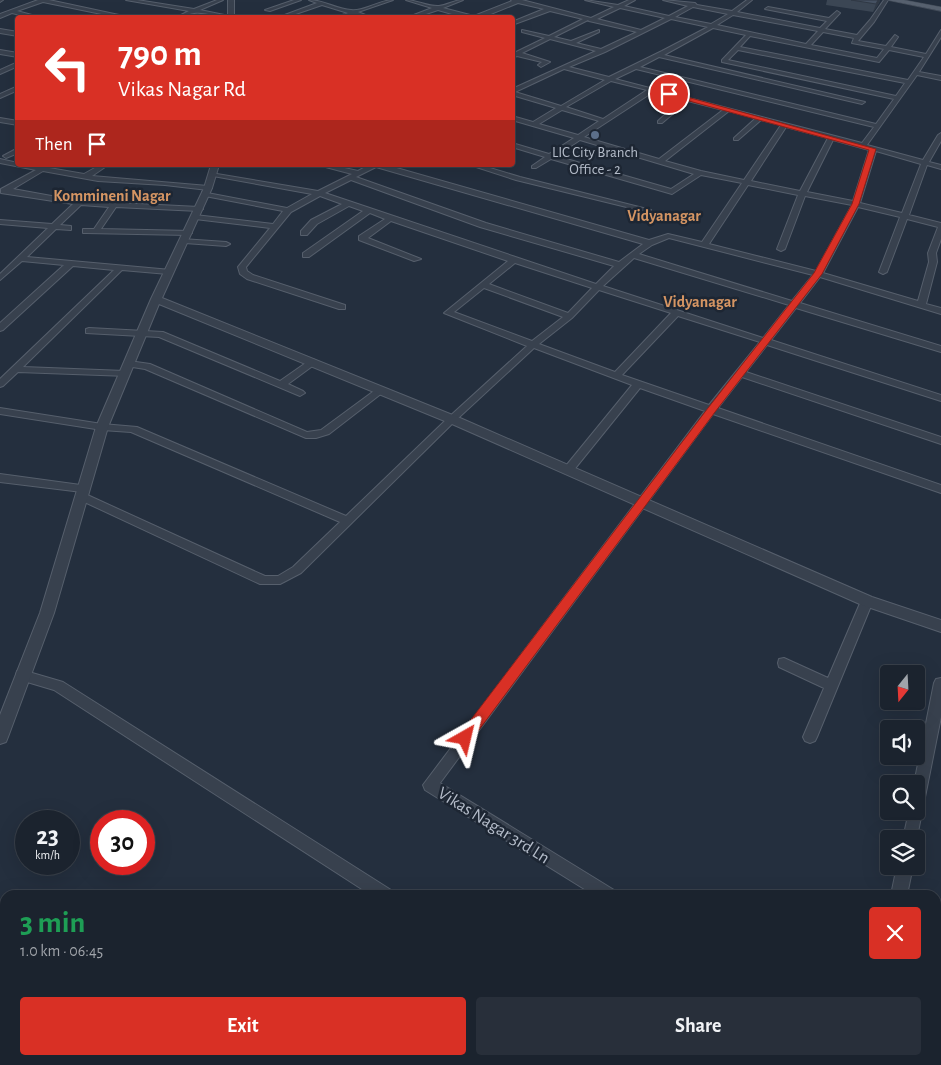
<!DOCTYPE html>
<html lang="en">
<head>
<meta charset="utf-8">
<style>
  body { margin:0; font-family:"Alegreya Sans",sans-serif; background:#282f3a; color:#f1f3f6; height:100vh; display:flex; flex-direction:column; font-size:19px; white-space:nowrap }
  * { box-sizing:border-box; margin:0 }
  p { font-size:16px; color:#a0a4aa }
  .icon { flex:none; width:28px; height:28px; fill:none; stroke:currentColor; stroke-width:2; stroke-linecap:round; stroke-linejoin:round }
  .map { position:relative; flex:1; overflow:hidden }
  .side { position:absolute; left:0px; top:890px; width:941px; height:175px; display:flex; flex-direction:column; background:#1b232e; border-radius:15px 15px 0 0; box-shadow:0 5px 20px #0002,0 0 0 1px #39404a }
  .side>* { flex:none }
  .banner { position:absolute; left:15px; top:15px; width:500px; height:152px; border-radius:5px; box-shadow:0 5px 20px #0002,0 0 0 1px #39404a; background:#d93025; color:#fff; overflow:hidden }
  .needle { width:32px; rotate:198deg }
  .fabs { position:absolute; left:880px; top:665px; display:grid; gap:10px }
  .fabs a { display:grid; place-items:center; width:45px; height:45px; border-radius:5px; background:#1b232e; box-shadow:0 5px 20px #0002,0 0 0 1px #39404a; font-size:25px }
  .speed { position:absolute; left:15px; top:810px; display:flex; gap:10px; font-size:25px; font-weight:700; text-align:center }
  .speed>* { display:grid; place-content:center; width:65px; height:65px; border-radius:50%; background:#1b232e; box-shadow:0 5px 20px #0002,0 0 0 1px #39404a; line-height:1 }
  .speed small { font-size:12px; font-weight:400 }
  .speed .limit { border:8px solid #d22; background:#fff; color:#111 }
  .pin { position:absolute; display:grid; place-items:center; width:42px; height:42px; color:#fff; margin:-21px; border:2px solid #fff; border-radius:50%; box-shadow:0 1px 5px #0007 }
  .me { position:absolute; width:55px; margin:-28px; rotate:37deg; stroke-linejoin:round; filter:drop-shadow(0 0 4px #0008) }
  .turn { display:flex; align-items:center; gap:18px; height:105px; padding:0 20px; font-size:22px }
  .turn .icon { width:65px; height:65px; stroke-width:2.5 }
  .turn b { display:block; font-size:35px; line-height:42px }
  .then { display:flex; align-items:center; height:48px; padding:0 20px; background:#0003; gap:10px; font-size:19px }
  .round { display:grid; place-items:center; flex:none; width:52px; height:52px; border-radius:5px; background:#282f3a }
  .head { display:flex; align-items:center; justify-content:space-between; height:85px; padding:0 20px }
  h1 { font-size:30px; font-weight:700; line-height:38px; color:#1e9e55 }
  .primary-button { display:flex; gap:10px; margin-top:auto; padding:10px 20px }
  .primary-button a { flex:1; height:58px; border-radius:5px; background:#d93025; color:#fff; font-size:20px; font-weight:700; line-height:58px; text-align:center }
  .primary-button a+a { background:#282f3a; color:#f1f3f6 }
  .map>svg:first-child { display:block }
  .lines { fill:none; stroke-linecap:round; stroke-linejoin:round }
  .minor-casing { stroke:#565f6c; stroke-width:2 }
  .tertiary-casing { stroke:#565f6c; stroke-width:2 }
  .primary-casing { stroke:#414a57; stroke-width:1 }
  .minor { fill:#38414e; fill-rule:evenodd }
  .tertiary { fill:#38414e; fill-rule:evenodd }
  .primary { fill:#56606e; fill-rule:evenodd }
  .wall { fill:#3b4654 }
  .shaded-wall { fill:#303945 }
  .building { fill:#455162; stroke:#303945 }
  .route { fill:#d93025; stroke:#8d1f18 }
  .service-dot { fill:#5c6f8a; stroke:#1d2633; stroke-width:2 }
  .labels { text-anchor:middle; stroke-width:5; stroke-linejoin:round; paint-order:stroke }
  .far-poi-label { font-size:15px; fill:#b4bcc9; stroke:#1d2633 }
  .far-neighbourhood-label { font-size:16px; font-weight:bold; fill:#d59563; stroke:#1d2633 }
  .street-label { font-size:18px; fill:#b4bcc9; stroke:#1d2633 }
</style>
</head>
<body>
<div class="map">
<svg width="941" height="1065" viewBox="0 0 941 1065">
  <rect width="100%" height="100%" fill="#242f3e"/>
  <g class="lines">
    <!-- minor casing -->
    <g class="minor-casing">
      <path id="minor" d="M0,0H3L0,2Z
        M38,0H49L133,18H121L43,2L17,11L43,18H32L12,13L0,18V14Z
        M126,0H137L194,9L217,0H223L200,10L234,17C221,19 206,11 194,13C187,14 182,18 175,18L189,11Z
        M294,0H301L270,11L265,10Z
        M309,0C324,0 336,9 351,10C363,12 380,0 393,0L358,12L373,18C366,18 358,14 351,15C345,15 340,18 334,18L348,13L322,5L287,17L282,16L317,3Z
        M406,0C416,0 429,7 439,6C448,5 454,0 463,0L443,8L474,16L512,1L511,0H522L591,18L614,7L585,0L618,5L629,0H635L624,6L669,16L688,6L663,0L695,3L697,5L732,11L747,0H752L737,12L820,28L827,21L765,9L768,7L829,18L837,11L840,13L825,29L857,35L870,20L884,0H888L874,22L858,41L886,46L895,35L898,37L891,47L926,54L941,30V37L919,72L941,76V80L917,75L867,145L923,160L938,135L941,133V141L929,162L941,165V169L927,165L909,215L941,223V239L936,253L937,262L926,304L941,308V314L820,277L800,303L941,346V352L796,308L771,340L941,395V401L767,345L746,372L941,437V444L742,377L718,408L941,485V493L713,414L440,783L614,890L616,895H594L425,790L423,785L705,411L640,388L573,471H565L564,469L565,467L632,385L534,348L455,421L301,573L280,584H260L78,499L77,496L82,492L0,482V474L88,486L89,489L88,492L83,493L265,576H278L293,567L340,522L131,432L102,430L0,414V408L102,424L137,427L346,516L449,417L527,346L444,313L508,261L391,221L368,238L421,259L414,261L359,240V236L385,219L370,213L309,257H303V253L363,211L349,206L317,224L307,235H301V231L311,220L342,204L320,196L291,212L246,267L247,271L253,275L345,305V309H339L247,279L240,274L238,267L270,228L195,219L191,217L195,215L273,224L283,211L205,196H202V192L287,208L312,194L213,176L211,175V173L318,191L352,174L318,165H331L358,171L369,165H386L649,240L668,234L702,242L742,183L701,175L672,194L551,159L536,168H532V166L545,157L512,147V143L549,154L574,138L512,120V116L533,122L556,108L512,95V89L596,51L550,39L522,53L550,62L541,67L538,65L542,62L517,56L512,58V54L545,38L522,32V30L549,36L583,19L550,11L512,25V22L544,9L518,3L481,18H466L438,10L414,18H406L432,8ZM693,7L728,14L711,24L675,17ZM620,8L665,18L641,30L597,19ZM733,15L818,31L806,44L717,25ZM671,19L708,27L662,51L609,77L569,67L605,52ZM588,20L589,21L637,32L601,49L576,43L599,32V30L571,41L554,37ZM713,28L746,35L722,60V62L894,99L876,124L640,67L659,57L862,104L865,102L664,55ZM823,32L854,38L852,43L884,49L877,58L811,45ZM750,36L879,62L889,50L924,57L908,80L740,47ZM738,50L905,83L896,96L728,60ZM564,69L605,80L561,106L515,92ZM636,69L874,127L862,143L615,79ZM611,81L647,90L603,119L566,107ZM653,92L682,99L658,121V123H662L688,101L723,110L659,159L584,137ZM562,110L599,121L578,135L539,124ZM729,111L756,118L734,138V140H738L761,120L781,125L744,180L701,171L665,161ZM786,127L828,138L800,191L751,181ZM580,140L694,174L671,189L556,156ZM833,140L869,150L853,201L807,192ZM876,151L921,164L902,213L860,203ZM376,167L643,244L619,262L486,223L356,177ZM351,180L480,227L614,266L596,284L325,193ZM748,185L798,195L777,249L781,251L785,249L805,196L852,205L816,271L709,244ZM858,207L900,217L879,272L883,274L887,272L907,219L938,227L928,253L929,262L918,301L823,273ZM669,238L813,275L792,301L639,254L652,245ZM634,258L789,305L763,338L603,286ZM515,263L592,288L568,313L489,284ZM484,288L563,317L532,341L454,312ZM599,290L671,313L615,372L539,344L572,318ZM678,316L760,342L709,405L622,375Z
        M0,29L18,32V36L0,33Z
        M0,50L18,53V57L0,54Z
        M18,62V66L0,74V70Z
        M18,86V90L0,98V94Z
        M0,118L18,121V125L0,122Z
        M18,148V153L6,158L3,156Z
        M0,159L18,163V165H32L84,174L100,165H108L92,176L208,186L212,188L208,190L165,185L98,181L43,171L13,189L79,201L199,207L203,209L199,211L116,207L101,229L191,231L192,233L188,235L86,233H83V229H94L109,207L81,205L60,225L71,226V230L56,229L27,257L171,270L172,272L168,274L122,270L23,367L125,371L128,372V376L18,372L3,386L0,387V379L114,270L73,266L3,330L0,331V323L64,265L22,261L0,280V274L48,228L0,224V220L52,224L73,204L1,193V189L36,170L0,163Z
        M470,165H480L520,177L651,210L647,212L516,180Z
        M182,239L226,242L230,244L226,246L185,243H182Z
        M89,328L163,332L280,381L310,360L313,359L318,362L288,384L303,391L305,393L300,396L159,337L86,333V329Z
        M129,361L150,364L307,432L321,430L378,388L381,387L386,390L329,434L316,438H306L145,369L126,366V362Z
        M867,596L871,598L873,601L817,737L815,741L810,743L805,741L803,737L824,688L779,667L778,663L779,659L784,658L828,678L861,601L863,598Z
        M22,670L63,682L391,890L393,895H371L54,690L17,679L16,675L17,671Z
        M941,678V717L916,842V839H903L909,811H916V784H914L934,683L936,679Z
        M897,866H913L907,895H891Z
        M0,908L5,910V927L0,925Z
        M183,1060H206L208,1065H185Z
        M328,1060H347L345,1065H326Z
        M629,1060H653L655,1065H631Z
        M857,1060H875L874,1065H856Z"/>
    </g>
    <!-- tertiary casing -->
    <g class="tertiary-casing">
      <path id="tertiary" d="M228,0H234V18H228Z
        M211,165H219L212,188L162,298L460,418L872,597L941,620V632L862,605L452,424L159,304L108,427L54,613L8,737L6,742L0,744V715L40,613L96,427L151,299L204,188Z"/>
    </g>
    <!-- primary casing -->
    <g class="primary-casing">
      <path id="primary" d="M887,0H904L941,7V11Z"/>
    </g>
    <!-- minor -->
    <use href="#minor" class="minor"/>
    <!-- tertiary -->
    <use href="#tertiary" class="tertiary"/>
    <!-- primary -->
    <use href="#primary" class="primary"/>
  </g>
  <!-- wall -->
  <path class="wall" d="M827,0H880L879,3L873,12L826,5Z"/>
  <!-- shaded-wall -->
  <path class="shaded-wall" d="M878,0H880L879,3L873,12L876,4Z"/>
  <!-- building -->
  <path class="building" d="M851,0H878L876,4Z"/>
  <!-- route -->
  <path class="route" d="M669,92L876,149L859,204L822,274L715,412L470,742L465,744L460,742L458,738L460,734L708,408L814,273L852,204L869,150L667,95Z"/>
  <!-- markers -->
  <circle class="service-dot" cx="595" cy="135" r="5"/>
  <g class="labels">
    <!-- far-poi labels -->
    <g class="far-poi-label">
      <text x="595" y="157">LIC City Branch<tspan x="595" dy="17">Office - 2</tspan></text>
    </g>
    <!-- far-neighbourhood labels -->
    <g class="far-neighbourhood-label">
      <text x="112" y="201">Kommineni Nagar</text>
      <text x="664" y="221">Vidyanagar</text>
      <text x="700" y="307">Vidyanagar</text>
    </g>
    <!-- street labels -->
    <g class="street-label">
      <text transform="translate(494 825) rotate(32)" y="6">Vikas Nagar 3rd Ln</text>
    </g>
  </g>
</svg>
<div class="fabs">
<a><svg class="needle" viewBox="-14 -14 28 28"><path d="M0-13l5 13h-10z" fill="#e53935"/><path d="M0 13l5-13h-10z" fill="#a0a4aa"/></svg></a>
<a><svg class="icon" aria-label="sound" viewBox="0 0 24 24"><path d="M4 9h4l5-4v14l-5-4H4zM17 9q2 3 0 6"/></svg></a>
<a><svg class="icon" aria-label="search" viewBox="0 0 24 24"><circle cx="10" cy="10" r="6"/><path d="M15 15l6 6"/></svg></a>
<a><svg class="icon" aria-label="layers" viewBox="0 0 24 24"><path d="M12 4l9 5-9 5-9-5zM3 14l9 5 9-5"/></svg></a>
</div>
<div class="speed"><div>23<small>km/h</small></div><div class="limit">30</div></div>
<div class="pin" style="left:669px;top:94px;background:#d93025"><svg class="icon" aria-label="arrive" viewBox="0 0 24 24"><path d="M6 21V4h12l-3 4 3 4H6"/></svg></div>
<svg class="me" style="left:465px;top:738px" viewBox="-20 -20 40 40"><path d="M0-17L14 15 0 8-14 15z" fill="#d93025" stroke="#fff" stroke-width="4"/></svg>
<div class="banner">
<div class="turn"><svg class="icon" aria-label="left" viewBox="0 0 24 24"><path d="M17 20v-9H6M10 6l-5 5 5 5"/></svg><div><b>790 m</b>Vikas Nagar Rd</div></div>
<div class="then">Then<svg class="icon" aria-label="arrive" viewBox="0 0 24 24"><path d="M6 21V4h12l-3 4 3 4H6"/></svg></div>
</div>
<section class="side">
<div class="head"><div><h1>3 min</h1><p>1.0 km · 06:45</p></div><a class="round" style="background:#d93025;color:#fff"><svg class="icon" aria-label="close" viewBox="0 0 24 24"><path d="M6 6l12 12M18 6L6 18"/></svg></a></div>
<div class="primary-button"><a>Exit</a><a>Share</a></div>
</section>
</div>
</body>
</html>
